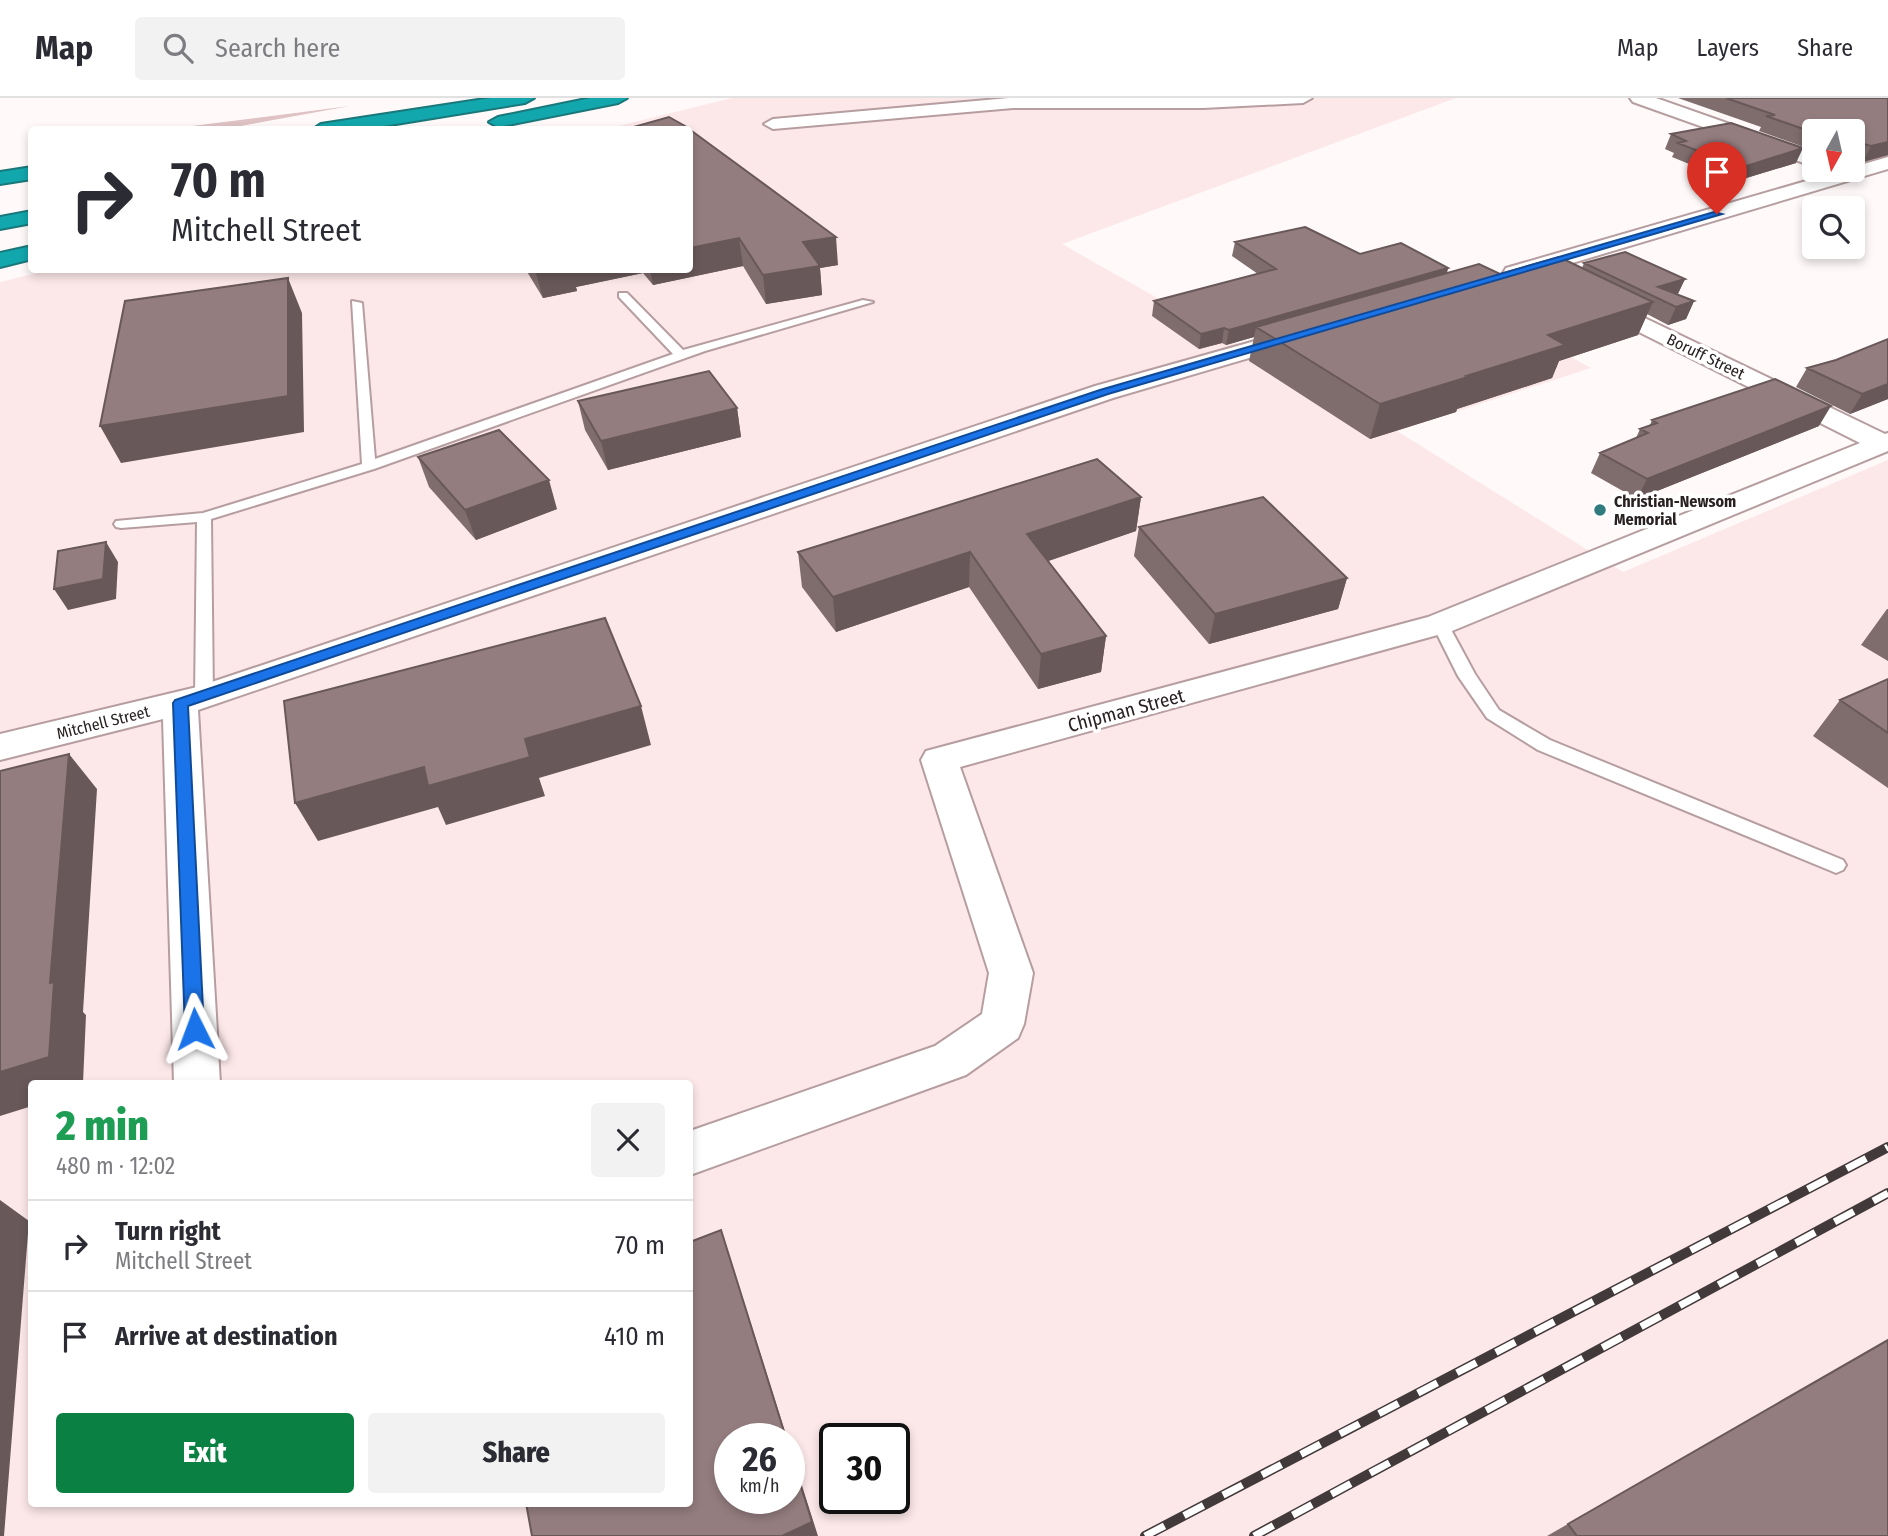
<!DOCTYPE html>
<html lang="en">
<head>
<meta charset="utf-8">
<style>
  body { margin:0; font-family:"Fira Sans Condensed",sans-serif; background:#f2f2f3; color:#2b2b33; height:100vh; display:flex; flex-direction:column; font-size:26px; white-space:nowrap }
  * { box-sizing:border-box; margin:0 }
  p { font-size:23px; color:#7c7c81 }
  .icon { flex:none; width:38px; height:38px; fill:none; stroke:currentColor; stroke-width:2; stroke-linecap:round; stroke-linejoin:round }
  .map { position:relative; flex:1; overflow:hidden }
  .side { position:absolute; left:28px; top:982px; width:665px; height:427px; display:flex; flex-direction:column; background:#fff; border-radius:7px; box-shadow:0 4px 10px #0003 }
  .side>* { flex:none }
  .banner { position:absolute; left:28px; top:28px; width:665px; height:147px; border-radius:7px; box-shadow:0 4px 10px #0003; background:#fff; color:#2b2b33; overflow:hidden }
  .needle { width:46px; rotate:188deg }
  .tools { position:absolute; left:1802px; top:21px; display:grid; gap:14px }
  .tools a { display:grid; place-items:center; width:63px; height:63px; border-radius:7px; background:#fff; box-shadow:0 4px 10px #0003; font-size:35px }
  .speed { position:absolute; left:714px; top:1325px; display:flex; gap:14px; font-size:35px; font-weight:700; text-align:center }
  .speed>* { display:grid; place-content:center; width:91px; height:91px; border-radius:50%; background:#fff; box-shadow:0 4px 10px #0003; line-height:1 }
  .speed small { font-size:18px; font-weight:400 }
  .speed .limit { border:4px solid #111; border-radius:10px; background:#fff; color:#111 }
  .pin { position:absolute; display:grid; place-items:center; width:60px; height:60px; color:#fff; margin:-72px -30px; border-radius:50% 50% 50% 0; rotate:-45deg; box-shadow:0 0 7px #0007 }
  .pin .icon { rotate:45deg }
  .me { position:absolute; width:77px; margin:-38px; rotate:357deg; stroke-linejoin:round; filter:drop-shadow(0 0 5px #0008) }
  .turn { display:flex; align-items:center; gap:24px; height:147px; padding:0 28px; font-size:32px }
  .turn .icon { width:91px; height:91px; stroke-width:2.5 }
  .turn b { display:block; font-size:49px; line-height:60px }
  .round { display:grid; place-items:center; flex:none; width:74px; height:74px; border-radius:7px; background:#f2f2f3 }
  .head { display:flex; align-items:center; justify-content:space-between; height:119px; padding:0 28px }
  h1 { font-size:42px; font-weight:800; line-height:52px; color:#1e9e55 }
  .cta { display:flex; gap:14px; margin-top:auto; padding:14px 28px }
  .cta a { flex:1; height:80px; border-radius:7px; background:#0b8043; color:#fff; font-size:28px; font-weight:800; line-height:80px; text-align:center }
  .cta a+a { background:#f2f2f3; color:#2b2b33 }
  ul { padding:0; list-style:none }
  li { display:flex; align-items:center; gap:21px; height:91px; padding:0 28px; border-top:2px solid #e1e1e2 }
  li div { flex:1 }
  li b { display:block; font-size:26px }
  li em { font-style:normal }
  header { display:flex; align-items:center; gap:42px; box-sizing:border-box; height:98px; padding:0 35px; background:#fff; border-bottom:2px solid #e1e1e2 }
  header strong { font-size:33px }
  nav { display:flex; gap:38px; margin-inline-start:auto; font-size:24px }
  .search { width:490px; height:63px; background:#f2f2f3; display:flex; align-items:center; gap:18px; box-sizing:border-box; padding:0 24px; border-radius:7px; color:#7c7c81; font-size:26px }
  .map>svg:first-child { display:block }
  .built { fill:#fde8e9; fill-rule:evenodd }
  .green { fill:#dfc2c4 }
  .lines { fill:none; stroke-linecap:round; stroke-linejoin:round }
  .lane-casing { stroke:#b69ea0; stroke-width:4 }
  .street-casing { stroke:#b69ea0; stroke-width:4 }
  .highway-casing { stroke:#1a787b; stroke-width:4 }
  .lane { fill:#fff; fill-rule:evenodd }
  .street { fill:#fff; fill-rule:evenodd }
  .highway { fill:#12a7ac; fill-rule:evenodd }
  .rail-casing { stroke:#42393a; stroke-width:10 }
  .rail { stroke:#fff; stroke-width:7; stroke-dasharray:22; stroke-linecap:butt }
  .wall { fill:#7f6c6d }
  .shaded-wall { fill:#685859 }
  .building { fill:#947d7f; stroke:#685859; stroke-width:2 }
  .route { fill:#1a73e8; stroke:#114b97; stroke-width:2 }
  .poi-dot { fill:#317a7d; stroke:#fff; stroke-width:2.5 }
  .labels { text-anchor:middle; stroke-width:7; stroke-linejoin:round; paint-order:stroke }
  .far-street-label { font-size:16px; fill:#292021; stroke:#fff }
  .far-poi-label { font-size:16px; font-weight:bold; fill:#292021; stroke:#fff; text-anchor:start }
  .street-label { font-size:19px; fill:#292021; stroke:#fff }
</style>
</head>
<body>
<header>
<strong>Map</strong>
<div class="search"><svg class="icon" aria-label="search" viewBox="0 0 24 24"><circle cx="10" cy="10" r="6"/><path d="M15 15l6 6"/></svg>Search here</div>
<nav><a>Map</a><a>Layers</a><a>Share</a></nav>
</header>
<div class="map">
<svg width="1888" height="1438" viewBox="0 0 1888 1438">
  <rect width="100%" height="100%" fill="#fff9fa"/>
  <!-- built -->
  <path class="built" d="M732,0H1456L1062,146L1263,260L1466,202L1591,270L1397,333L1623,474L1888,362V1438H0V184L49,172H690V32L606,31ZM32,985H690V1405H32ZM730,1340H789V1400H730ZM835,1340H894V1400H835Z"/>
  <!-- green -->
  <path class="green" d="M350,8L224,31H168Z"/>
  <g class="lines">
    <!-- lane casing -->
    <g class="lane-casing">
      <path id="lane" d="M619,195H627L683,252L863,202L873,204L705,253L374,371L211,421L213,599L204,605L198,603L195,599L197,424L121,430L116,429L114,426L116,423L203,415L362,366L352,203L362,205L375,361L673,256L619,199Z
        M1440,521L1448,526L1475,576L1499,612L1550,642L1843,762L1846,767L1843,772L1836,775L1829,772L1538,652L1487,620L1458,578L1432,526Z"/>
    </g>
    <!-- street casing -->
    <g class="street-casing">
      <path id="street" d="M1009,0H1312L1303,5L1203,10H1013L773,31L764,26L773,21Z
        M1630,0H1656L1815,56V69L1633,4Z
        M1888,59V71L1522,180H1506L1503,175L1506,170L1844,72H1853V69Z
        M1597,197L1885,336L1888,335V353L1452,533L960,669L1033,875L1024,926L1018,940L966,977L690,1077V1033L935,948L982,916L989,875L921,662L926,653L1428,519L1860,345L1589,209L1585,204L1589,199Z
        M1301,230L1310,232L1313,237L1310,242L1113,300L198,612L220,985H174L163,621L0,662V636L197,589L1095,288Z"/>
    </g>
    <!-- highway casing -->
    <g class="highway-casing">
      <path id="highway" d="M491,0H534L525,5L359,32H312L321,26Z
        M591,0H627L618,5L498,29L489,24L498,19Z
        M32,69V81L0,86V74Z
        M32,113V125L0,131V119Z
        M32,148V161L0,169V155Z"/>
    </g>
    <!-- lane -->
    <use href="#lane" class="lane"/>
    <!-- street -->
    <use href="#street" class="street"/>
    <!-- highway -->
    <use href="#highway" class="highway"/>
    <!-- rail casing -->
    <g class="rail-casing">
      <path id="rail" d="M1145,1438L1888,1049
        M1254,1438L1888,1095"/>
    </g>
    <!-- rail -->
    <use href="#rail" class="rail"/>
  </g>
  <!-- wall -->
  <path class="wall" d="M1678,0H1888V57L1863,64L1853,61V33H1815V53L1759,33L1761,29Z
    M690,32L838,167L820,170L822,197L766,206L743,168L653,187L643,175L576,189L577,193L543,200L526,172H690Z
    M1671,36L1796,65L1733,84L1672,59L1674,55L1665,51Z
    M1235,144L1360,156L1448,170L1447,175L1500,176L1582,170L1584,165L1685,181L1677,197L1694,203L1686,221L1668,227L1647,216L1638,237L1559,263L1552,280L1457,311L1456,314L1370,341L1249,263L1254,239L1226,247L1222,245L1199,251L1152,218L1154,203L1258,176L1232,158Z
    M1888,241V301L1850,316L1796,289L1807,270L1836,262Z
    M578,303L737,310L741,339L608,372L585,332Z
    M1652,322L1819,328L1637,401L1591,375L1600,355L1636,340L1640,331L1650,327Z
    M418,359L557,411L476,442L429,389Z
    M1141,399L1136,433L1048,463L1106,538L1101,574L1038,591L969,489L836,534L802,489L798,454Z
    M1139,429L1347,480L1338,511L1209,546L1134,458Z
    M1887,511H1888V563L1861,547Z
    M1888,581V690L1813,638L1840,602Z
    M1888,1242V1438H1547Z"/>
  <!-- shaded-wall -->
  <path class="shaded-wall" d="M1888,44V57L1863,64L1871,48Z
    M1803,50L1796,65L1733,84L1740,70Z
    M836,139L838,167L820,170L822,197L766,206L763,177L803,144Z
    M739,140L743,168L653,187L650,172H690V150Z
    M1448,170L1444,185L1256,229L1254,239L1226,247L1229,232Z
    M535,172H643V175L576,189L577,193L543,200Z
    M288,180L302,215L304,334L121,365L100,328Z
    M1685,181L1677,198L1658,189Z
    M1694,203L1686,221L1668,227L1676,209Z
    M1653,204L1638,237L1559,263L1552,280L1457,311L1456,314L1370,341L1380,306L1466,278L1548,237Z
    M1224,230L1222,245L1199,251L1201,236Z
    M1888,286V301L1850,316L1862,296Z
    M1831,308L1819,328L1637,401L1647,381Z
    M737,310L741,339L608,372L601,343Z
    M549,382L557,411L476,442L465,412Z
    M1141,399L1136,433L1025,471L1027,436Z
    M106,444L118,464L116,501L68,512L54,491Z
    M970,454L969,489L836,534L833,499Z
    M1347,480L1338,511L1209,546L1215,516Z
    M1106,538L1101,574L1038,591L1041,556Z
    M641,608L651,647L539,680L545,698L446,727L438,709L318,743L295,705Z
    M69,656L97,691L83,914L86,917L83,985H32V1008L0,1018V974L50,885Z
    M0,1102L29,1123L4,1438H0Z
    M721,1132L731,1163L787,1340H786Z
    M789,1347L818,1438H782Z"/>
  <!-- building -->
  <path class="building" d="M1726,0H1888V44L1871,48L1853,43V33H1815V35L1766,18L1775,17Z
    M669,19L685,28L836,139L803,144L820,168L763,177L739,140L690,150V32H623Z
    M1731,25L1803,50L1740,70L1678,45L1686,43L1671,36Z
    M1305,129L1360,156L1401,145L1448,170L1229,232L1224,230L1201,236L1154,203L1276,171L1235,144Z
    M1625,154L1685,181L1658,189L1694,203L1676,209L1584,165Z
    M1559,159L1653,204L1548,237L1565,247L1466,278L1468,279L1380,306L1256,229L1479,166L1500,176Z
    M288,180V298L100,328L125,203Z
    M1888,241V286L1862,296L1807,270L1836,262Z
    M709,273L737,310L601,343L578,303Z
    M1775,281L1831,308L1647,381L1600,355L1648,335L1640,331L1657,325L1652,322Z
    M499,332L549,382L465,412L418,359Z
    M1097,361L1141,399L1027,436L1106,538L1041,556L970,454L833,499L798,454Z
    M1263,399L1347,480L1215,516L1139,429Z
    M106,444L103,481L54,491L58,453Z
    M605,520L641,608L525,641L530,659L428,688L424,669L295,705L284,603Z
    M1888,581V635L1840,602Z
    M69,656L50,885L54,884L49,959L0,974V673Z
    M721,1132L786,1340H730V1400H789V1350L812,1424L782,1438H532L526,1405H690V1144Z
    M1888,1242V1438H1577L1568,1426Z"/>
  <!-- route -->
  <path class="route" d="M1714,114L1722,116L1108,296L188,608L204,931L201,937L195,939L188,937L185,931L173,605L175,602L1100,292Z"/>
  <!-- markers -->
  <circle class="poi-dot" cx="1600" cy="412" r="7"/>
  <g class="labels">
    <!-- far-street labels -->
    <g class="far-street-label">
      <text transform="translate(1706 258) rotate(26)" y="6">Boruff Street</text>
      <text transform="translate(103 624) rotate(-14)" y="6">Mitchell Street</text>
    </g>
    <!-- far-poi labels -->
    <g class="far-poi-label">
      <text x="1614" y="409">Christian-Newsom<tspan x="1614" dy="18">Memorial</tspan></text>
    </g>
    <!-- street labels -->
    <g class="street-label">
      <text transform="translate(1126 612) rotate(-15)" y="7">Chipman Street</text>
    </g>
  </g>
</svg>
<div class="tools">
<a><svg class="needle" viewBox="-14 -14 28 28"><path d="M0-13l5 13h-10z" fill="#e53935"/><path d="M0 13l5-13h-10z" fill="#7c7c81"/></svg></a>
<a><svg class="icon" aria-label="search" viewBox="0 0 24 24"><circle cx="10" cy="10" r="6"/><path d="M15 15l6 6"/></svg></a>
</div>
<div class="speed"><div>26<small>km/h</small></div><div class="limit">30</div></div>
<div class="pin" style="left:1717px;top:116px;background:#d93025"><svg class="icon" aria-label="arrive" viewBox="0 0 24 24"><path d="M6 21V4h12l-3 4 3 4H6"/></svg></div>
<svg class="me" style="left:195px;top:931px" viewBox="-20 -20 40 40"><path d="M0-17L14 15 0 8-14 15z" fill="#1a73e8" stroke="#fff" stroke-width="4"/></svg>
<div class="banner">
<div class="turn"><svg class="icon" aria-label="right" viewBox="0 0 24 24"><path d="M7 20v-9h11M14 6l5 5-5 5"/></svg><div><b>70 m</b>Mitchell Street</div></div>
</div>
<section class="side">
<div class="head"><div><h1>2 min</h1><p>480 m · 12:02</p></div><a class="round"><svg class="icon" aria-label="close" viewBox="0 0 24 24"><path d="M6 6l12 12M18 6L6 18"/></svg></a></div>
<ul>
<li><svg class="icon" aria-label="right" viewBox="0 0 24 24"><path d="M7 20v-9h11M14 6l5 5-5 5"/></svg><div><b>Turn right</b><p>Mitchell Street</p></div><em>70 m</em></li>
<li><svg class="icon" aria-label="arrive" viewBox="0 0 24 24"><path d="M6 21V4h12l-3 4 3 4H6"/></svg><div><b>Arrive at destination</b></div><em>410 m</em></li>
</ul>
<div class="cta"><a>Exit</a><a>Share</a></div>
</section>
</div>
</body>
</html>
